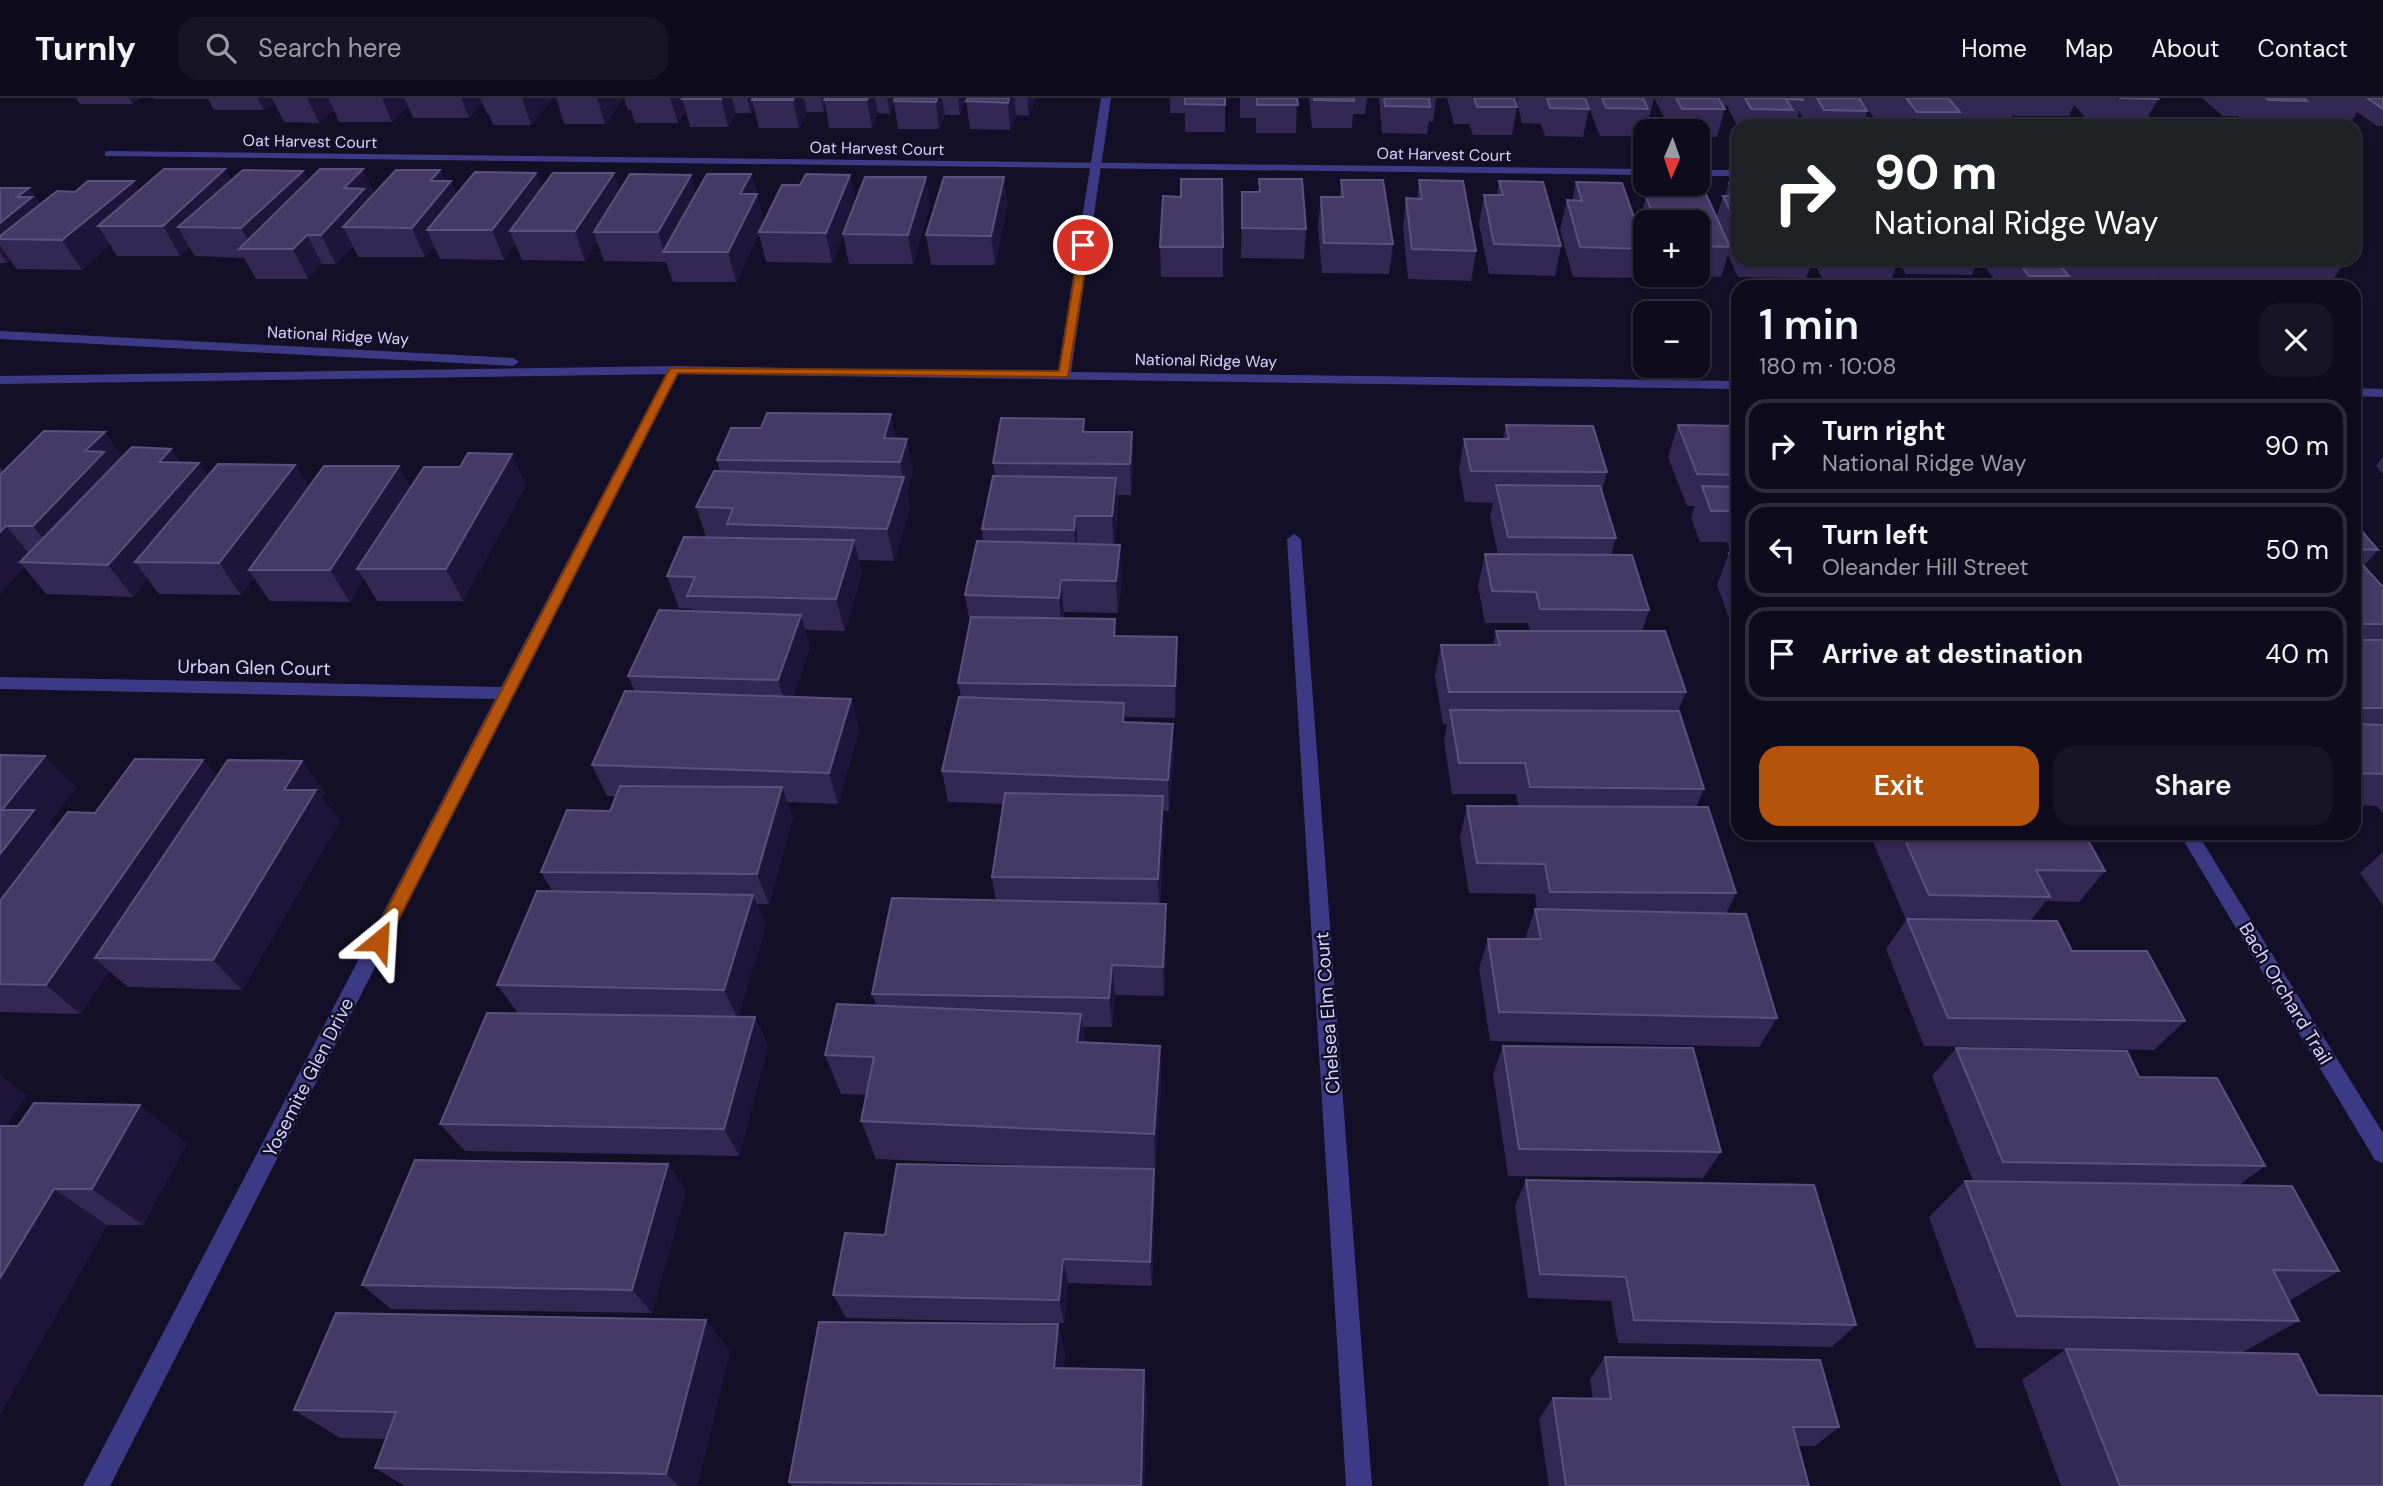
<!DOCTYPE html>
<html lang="en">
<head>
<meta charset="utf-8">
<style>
  body { margin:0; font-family:"DM Sans",sans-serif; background:#171425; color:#f1f3f6; height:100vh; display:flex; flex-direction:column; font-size:26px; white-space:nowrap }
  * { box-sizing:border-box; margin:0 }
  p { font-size:23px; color:#9b9ba3 }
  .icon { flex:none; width:38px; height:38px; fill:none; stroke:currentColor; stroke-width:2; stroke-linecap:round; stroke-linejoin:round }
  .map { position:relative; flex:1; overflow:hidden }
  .drawer { position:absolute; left:1731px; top:182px; width:630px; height:560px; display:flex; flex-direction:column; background:#0e0b1c; border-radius:21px; box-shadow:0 4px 10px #0003,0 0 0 2px #2e2b3b }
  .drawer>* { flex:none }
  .guide { position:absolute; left:1731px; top:21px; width:630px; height:147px; border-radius:21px; box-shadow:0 4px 10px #0003,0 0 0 2px #2e2b3b; background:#202124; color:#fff; overflow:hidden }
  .needle { width:46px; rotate:182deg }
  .controls { position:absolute; left:1633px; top:21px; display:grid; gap:14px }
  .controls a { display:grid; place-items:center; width:77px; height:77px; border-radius:14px; background:#0e0b1c; box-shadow:0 4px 10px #0003,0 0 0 2px #2e2b3b; font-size:35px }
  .pin { position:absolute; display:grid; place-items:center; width:60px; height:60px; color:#fff; margin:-30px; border:4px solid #fff; border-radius:50%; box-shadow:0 2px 7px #0007 }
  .me { position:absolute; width:77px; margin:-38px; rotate:27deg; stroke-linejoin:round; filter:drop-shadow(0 0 5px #0008) }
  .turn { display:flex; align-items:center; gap:24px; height:147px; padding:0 28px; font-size:32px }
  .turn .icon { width:91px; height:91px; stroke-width:2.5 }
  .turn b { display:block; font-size:49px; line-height:60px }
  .round { display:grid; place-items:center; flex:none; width:74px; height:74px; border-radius:21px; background:#171425 }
  .overview { display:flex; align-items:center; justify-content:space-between; height:119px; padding:0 28px }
  h1 { font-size:42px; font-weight:600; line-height:52px }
  .primary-button { display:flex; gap:14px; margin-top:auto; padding:14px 28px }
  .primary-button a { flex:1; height:80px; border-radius:21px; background:#b45309; color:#fff; font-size:28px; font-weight:600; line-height:80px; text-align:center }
  .primary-button a+a { background:#171425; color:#f1f3f6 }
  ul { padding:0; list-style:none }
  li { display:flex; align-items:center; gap:21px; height:94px; margin:0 14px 10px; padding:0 14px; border:4px solid #2e2b3b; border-radius:21px }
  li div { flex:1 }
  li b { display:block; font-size:26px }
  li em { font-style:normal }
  header { display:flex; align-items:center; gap:42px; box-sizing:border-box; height:98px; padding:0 35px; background:#0e0b1c; border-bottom:2px solid #2e2b3b }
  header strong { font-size:33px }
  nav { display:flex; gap:38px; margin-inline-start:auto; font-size:24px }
  .search { width:490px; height:63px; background:#171425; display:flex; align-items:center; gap:18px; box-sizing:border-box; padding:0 24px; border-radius:21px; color:#9b9ba3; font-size:26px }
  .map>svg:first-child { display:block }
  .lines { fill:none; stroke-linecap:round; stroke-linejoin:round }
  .minor { fill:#3d3a85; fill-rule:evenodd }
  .tertiary { fill:#3d3a85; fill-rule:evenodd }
  .wall { fill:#312854 }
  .shaded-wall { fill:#1d163a }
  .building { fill:#433a66; stroke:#5a527e; stroke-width:2 }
  .route { fill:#b45309; stroke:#753606; stroke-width:2 }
  .labels { text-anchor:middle; stroke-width:5; stroke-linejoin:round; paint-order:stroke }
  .far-street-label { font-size:16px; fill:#d9d4ff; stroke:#130f26 }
  .street-label { font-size:19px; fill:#d9d4ff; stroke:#130f26 }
</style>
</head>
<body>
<header>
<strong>Turnly</strong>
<div class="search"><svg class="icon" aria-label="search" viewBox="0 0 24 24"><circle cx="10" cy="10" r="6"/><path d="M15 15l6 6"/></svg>Search here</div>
<nav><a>Home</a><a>Map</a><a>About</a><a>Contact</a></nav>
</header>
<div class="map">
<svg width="2383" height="1388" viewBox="0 0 2383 1388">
  <rect width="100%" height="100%" fill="#130f26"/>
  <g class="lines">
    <!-- minor -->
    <path class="minor" d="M109,53L1645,71V77L105,58V54Z
      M1698,72H1738V78H1698Z
      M674,268L680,272L110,1388H83L495,601L0,591V579L501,589L668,272Z
      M1294,436L1301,441L1372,1388H1346L1287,441Z
      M2179,735H2197L2383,1035V1065L2375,1062Z"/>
    <!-- tertiary -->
    <path class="tertiary" d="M1101,0H1111L1071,274L1738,283V291L674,276L0,286V278L674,268L1058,274Z
      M0,233L513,260L519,264L513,268L0,241Z
      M2354,290L2383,291V299L2354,298Z"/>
  </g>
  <!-- wall -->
  <path class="wall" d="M76,0H141L133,6H80Z
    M154,0H553L531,27H493L489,16H487L482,4L469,20H413L408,8L392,24H339L334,12L319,25L284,24L274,4L264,12H214L208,1H154Z
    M556,0H624L605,26H564Z
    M624,0H966L960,17H945L939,31H898L894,4L890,16L878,15L872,30H829L826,10L824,14H807L799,30H759L754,10L751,15H736L728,29H690L686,13L678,25H635L631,12H628Z
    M968,0H1035L1029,18L1016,17L1010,32L970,31L966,3Z
    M1170,0H1225V34H1185V15H1170Z
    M1240,0H1297L1296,35H1256V20H1240Z
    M1309,0H1367L1365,16H1353L1352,30H1312Z
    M1379,0H1436L1433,24L1429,23L1427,36L1382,35Z
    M1447,0H1514L1517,9L1512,37H1473L1469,26H1454Z
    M1516,0H2157L2158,1L2143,28L2092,27L2074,7L2069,18H2014L2013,16L2007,28H1896L1895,27H1880L1868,12L1862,28H1808L1799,13L1795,28H1738V29L1726,6L1717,39H1698V33H1671L1654,0L1648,24H1645L1641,38H1600L1588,8L1589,11L1583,39L1545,38L1541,26L1522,25Z
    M2202,0H2383V28H2377L2357,14L2352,22H2298L2296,21L2292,28H2250L2238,18H2223Z
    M363,71L374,96L440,72L445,83L456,96L536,75L542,90L614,75L619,93L691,77L696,96L751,76L764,124L800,87L850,77L855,103L930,108L913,166H849L843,138L832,165L766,164L759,136L736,184H673L666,164L604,163L597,144L585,163L522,162L515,146L504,162L440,161L434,148L425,159H358L353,148L336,166H322L308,181H256L244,160L195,158L189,149L180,158H117L110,147L82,172L17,171L10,162L7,165H0V90H29L40,107L139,92L231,82L308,83Z
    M1004,79L1007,108L995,167H931L926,137Z
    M1259,81L1306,131L1304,161L1241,160L1242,94H1259Z
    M1341,82L1393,146L1389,176L1322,175L1318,128L1321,99H1340Z
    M1419,82L1476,153L1471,183L1408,181L1403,130L1406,100L1417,101Z
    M1499,83L1561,148L1555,178L1489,176L1479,126L1484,97H1497Z
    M1576,84L1645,151L1637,180L1573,179L1560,132L1567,102L1572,103Z
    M1729,85H1738V161H2340L2344,165L2328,189H2252L2248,185L2245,189H2168L2159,179L2153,189H2086L2082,184L2079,189H2000L1979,161L1972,177L1906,176L1898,164L1891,182L1822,180L1813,162L1806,180L1738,179L1728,157L1721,179L1657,177H1698V124H1645V146L1638,128L1646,99H1653L1656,86H1698L1717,118L1723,98H1725Z
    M1160,149H1223V179H1161Z
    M1506,327L1607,374L1602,393L1616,440L1611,457L1649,512L1642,533L1686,594L1678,613L1704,691L1696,709L1736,795L1726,816L1777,920L1759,949L1490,943L1479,870L1488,841H1525L1535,811H1537L1535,796L1469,795L1460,739L1467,708H1519L1516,696H1452L1444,643L1447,626H1443L1435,578L1441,547H1493L1496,533H1530L1528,525H1485L1478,488L1485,456H1498L1490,419L1493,405L1465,404L1459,372L1464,341H1503Z
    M1678,327L1738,328V545L1717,487L1729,455H1731L1727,444H1700L1691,420L1695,408H1687L1668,359Z
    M1085,334H1132L1133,366L1131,397H1117L1118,411L1114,447L1122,479L1118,515L1064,514V520L1116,538L1177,539V571L1175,620L1125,619V624L1174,657L1169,713H1163L1164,729L1160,806L1167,836L1164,898L1115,897L1112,929H1083L1085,944L1160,948L1161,987L1155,1073H1154L1155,1097L1152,1188L1068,1185L1064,1225L846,1220L833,1197L885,1137L1086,1070L876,1061L861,1023L866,997L841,996L825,957L876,907L872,896L996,803L992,779L1003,706L948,704L942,673L961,599L958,585L970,526L965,497L983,443L982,431L995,378L993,365Z
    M895,341L913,372L907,395L910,410L894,463L859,462L862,474L845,533L805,532L810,549L793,599L851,601L859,632L838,706L787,704L793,720L769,806H757L766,828L738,919H755L768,948L739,1058L465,1053L440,1026L518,915L497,887L553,794L541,774L610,713L616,698H607L592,667L635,594L628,578L693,513L692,511L679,510L667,478L706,439L696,409L720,373L717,362Z
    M123,359L181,365H199L208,378L295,367L309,389L399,368L410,389L526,387L463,503H377L364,481L350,504L270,503L254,480L241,497L159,496L148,481L133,499L46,496L24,469L0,495V369L3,374Z
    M2383,359V376L2376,368Z
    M2354,424L2378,452L2364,468L2383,489V716L2377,708L2354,707Z
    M0,657L76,689L48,726L54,732L95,715L203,662L217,679L302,663L325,695L322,700L340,723L242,892L128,889L109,873L80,916L0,914Z
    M1879,735H2084L2105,773L2079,804L2046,803L2031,822L2072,853L2185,923L2154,952L1924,948L1886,851L1906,822L1873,744Z
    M2383,754V808L2360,775Z
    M1503,948L1721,1054L1703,1080L1508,1078L1493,976Z
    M1956,950L2139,979L2265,1068L2239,1087L2339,1173L2289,1203L2299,1223L2243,1254L1976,1250L1929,1119L1965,1083H1973L1932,978Z
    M0,978L26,997L6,1028L187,1045L143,1127H107L0,1316Z
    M668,1066L686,1093L652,1215L391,1211L362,1187Z
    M1526,1082L1856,1227L1832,1249L1618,1245L1611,1203L1528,1200L1515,1108Z
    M1058,1226L1065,1257L1063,1270L1147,1301L1144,1388H792L789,1384Z
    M2066,1251L2383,1388H2061L2022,1282Z
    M730,1253L697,1388H405L375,1370L386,1341L340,1340L294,1312Z
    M1605,1259L1839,1329L1815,1348H1799L1809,1388H1549L1539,1321L1553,1300L1593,1301L1590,1281Z"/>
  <!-- shaded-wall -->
  <path class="shaded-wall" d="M129,0H141L133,6Z
    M257,0H272L274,4L264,12Z
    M307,0H328L334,12L319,25Z
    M382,0H404L408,8L392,24Z
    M461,0H480L482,4L469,20Z
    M522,0H553L531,27Z
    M597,0H624L605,26Z
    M670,0H693L682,1L686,13L678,25Z
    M721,0H732L736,15L728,29L721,1Z
    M747,0H759L752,2L754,10L751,15Z
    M794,0H804L807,14L799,30L793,2Z
    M821,0H830L824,2L826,10L824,14Z
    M868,0H875L878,15L872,30L867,2Z
    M887,0H896L890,16Z
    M937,0H942L945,17L939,31L936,4Z
    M958,0H966L960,17Z
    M1009,0H1014L1016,17L1010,32L1008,5Z
    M1027,0H1035L1029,18Z
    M225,71L240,100L178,129L189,149L180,158L163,128Z
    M363,71L376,100L343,129L353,148L336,166L321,137L344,90Z
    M440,72L447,88L451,83L463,112L427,132L434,148L425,159L412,130L430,83Z
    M303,73L318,102L253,151L241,130Z
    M536,75L547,103L510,133L515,146L504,162L492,132Z
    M614,75L623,104L594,134L597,144L585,163L575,133Z
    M751,76L756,99L757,96L765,126L759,134V136L736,184L728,154L740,96Z
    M691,77L699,106L664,154L658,134Z
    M850,77L856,106L832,165L826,135Z
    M926,79L930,108L913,166L908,137Z
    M1004,79L1007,108L995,167L991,138Z
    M134,83L151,112L98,128L110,147L82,172L62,142Z
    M29,90L48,119L0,141V125L17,99Z
    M307,137L322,166L308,181L293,151Z
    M0,147L10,162L7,165L0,155Z
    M891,316L897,347L884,340Z
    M105,334L127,365L59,460L33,428L85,353Z
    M1132,334L1133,366L1131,397L1130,366Z
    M907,341L913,372L907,395L910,410L894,463L887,431L903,379L900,364Z
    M171,351L189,377L199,365L221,397L135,464L148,481L133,499L108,467L159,364Z
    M512,356L526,387L463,503L446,471Z
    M295,367L314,398L249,472L254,480L241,497L219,465Z
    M399,368L416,399L357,471L364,481L350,504L330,472Z
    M1116,380L1118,411L1114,450L1112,418Z
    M1075,418L1078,449L1077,464L1074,432Z
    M6,428L33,460L20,464L24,469L0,495V434Z
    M854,442L862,474L845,533L836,501Z
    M1120,447L1122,479L1118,515L1116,483Z
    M1061,482L1064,514L1062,532L1059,500Z
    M801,517L810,549L788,614L778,582Z
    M1177,539V571L1175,620V588Z
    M851,601L859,632L838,706L829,675Z
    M1124,605L1126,637L1123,624Z
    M1173,626L1174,657L1169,713L1168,682Z
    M45,658L76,689L48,726L65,743L0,832V756L2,712Z
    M203,662L229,693L95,860L109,873L80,916L46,887Z
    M302,663L325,695L322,700L340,723L242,892L213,862L284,692Z
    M782,689L793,720L769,806L757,776Z
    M1163,698L1164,729L1159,812L1158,781Z
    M753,797L766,828L738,921L724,892Z
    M1166,806L1167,836L1164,898L1163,869Z
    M1112,867L1115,897L1112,929L1109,900Z
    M1081,916L1086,956L1077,944Z
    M755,919L768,948L739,1058L724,1031Z
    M1160,948L1161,987L1155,1073L1154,1036Z
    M0,978L26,997L0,1037Z
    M140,1007L187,1045L143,1127L92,1091Z
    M668,1066L686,1093L652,1215L632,1192Z
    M1154,1071L1155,1097L1152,1188L1150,1164Z
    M54,1091L107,1127L0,1316V1180Z
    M1063,1161L1068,1185L1064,1225L1059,1202Z
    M706,1222L730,1253L697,1388H679L666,1376Z
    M1058,1226L1065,1257L1061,1300L1054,1270Z
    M1144,1272L1147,1301L1144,1388H1141Z"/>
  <!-- building -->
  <path class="building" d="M683,0H721V1H682Z
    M753,0H794L793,2H752Z
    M825,0H868L867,2H824Z
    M895,0H937L936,4L894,3Z
    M968,0H1009L1008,5L966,3Z
    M1185,0H1225V7L1185,6Z
    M1257,0H1297L1298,7H1257Z
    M1314,0H1354V3L1314,2Z
    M1384,0H1429L1430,9L1385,8Z
    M1474,0H1514L1517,9H1477Z
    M1547,0H1585L1589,11L1550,10Z
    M1602,0H1643L1648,11L1606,10Z
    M1676,0H1718L1725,11H1682Z
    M1745,0H1802L1803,2L1786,1L1793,12L1751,11Z
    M1817,0H1859L1867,13L1824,12Z
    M1906,0H1948L1960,14H1917Z
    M2119,0H2157L2158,1Z
    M2266,0H2304L2307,3L2268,2Z
    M2367,0H2383V11Z
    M164,71H225L163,128H98Z
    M320,71H363L344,90L364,91L321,137H307L293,151H239Z
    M243,72L303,73L241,130L178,129Z
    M396,72H440L430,83H451L412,130L343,129Z
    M475,74L536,75L492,132H427Z
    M553,75H614L575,133H510Z
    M630,76L691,77L658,134H594Z
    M707,76H751L740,96H757L728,154H663Z
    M806,76L850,77L826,135L759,134L782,87H800Z
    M865,79H926L908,137L843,136Z
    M944,79H1004L991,138L926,137Z
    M1181,81H1222L1223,149H1160L1163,98L1181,99Z
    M1259,81H1302L1306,131L1242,130V94H1260Z
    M1341,82H1383L1393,146L1324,145L1321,99H1343Z
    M1419,82L1463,83L1476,153L1412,151L1406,100L1422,101Z
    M88,83H134L62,142L0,141V138L57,93L75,94Z
    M1499,83L1543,84L1561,148L1494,146L1484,97H1503Z
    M1576,84L1622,85L1645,151L1580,149L1567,102L1582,103Z
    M1698,85H1701L1730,149L1698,148V124H1656L1646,99H1663L1658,86Z
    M1729,85H1738V129L1723,98H1735Z
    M0,90H29L17,99H32L0,125Z
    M2016,161H2084L2090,168H2060L2069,178H2029Z
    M2188,161H2255L2260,166L2192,165Z
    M2273,161H2340L2344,165L2275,163Z
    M767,315L891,316L884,340L907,341L900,364L717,362L731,330H761Z
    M1001,320L1084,321L1083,334H1132L1130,366L993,365Z
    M1506,327L1593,328L1607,374L1471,373L1464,341H1509Z
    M1678,327L1738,328V377L1697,376Z
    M44,333L105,334L85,353L104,354L33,428H6L0,434V377Z
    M132,349L171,351L159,364L199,365L108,467L20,464Z
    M468,355L512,356L446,471H357L424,369H460Z
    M218,366L295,367L219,465L135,464Z
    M324,368H399L330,472H249Z
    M714,373L904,379L887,431L727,426L733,410L696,409Z
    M993,378L1116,380L1112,418H1075L1074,432L982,431Z
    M1496,387L1600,388L1616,440L1508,439Z
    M1702,388L1738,389V413H1711Z
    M2354,424L2378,452L2354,451Z
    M684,439L854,442L836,501L687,498L695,479L667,478Z
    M977,443L1120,447L1116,483L1061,482L1059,500L965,497Z
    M1729,455H1738V478Z
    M1485,456L1632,457L1649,512L1540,511L1536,494L1492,493Z
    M2354,466H2362L2383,489V526H2354Z
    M659,512L801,517L778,582L628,578Z
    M971,519L1115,521L1114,538L1177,539L1175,588L958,585Z
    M1496,533H1665L1686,594H1449L1441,547H1500Z
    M2354,542H2383V610H2354Z
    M625,593L851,601L829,675L592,667Z
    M959,599L1124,605L1123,624L1173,626L1168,682L942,673Z
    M1450,612L1679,613L1704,691L1530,689L1525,665H1459Z
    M2354,626L2383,627V676L2354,675Z
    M0,657L45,658L2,712H34L0,756Z
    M135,661L203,662L46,887L0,886V803L68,714L95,715Z
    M228,662L302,663L284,692H316L213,862L95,860Z
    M620,688L782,689L757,776L541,774L567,712L610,713Z
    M1005,695L1163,698L1158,781L992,779Z
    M1467,708L1708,709L1736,795L1550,794L1545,766L1477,765Z
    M1902,735H2084L2105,773L2036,772L2050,799L1929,797Z
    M537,793L753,797L724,892L497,887Z
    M892,800L1166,806L1163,869L1112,867L1109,900L872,896Z
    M1535,811L1746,816L1777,920L1499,914L1488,841H1541Z
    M1907,821L2057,823L2072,853H2147L2185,923L1948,920Z
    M837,906L1081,916L1077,944L1160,948L1154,1036L861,1023L874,959L825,957Z
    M487,915L755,919L724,1031L440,1026Z
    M1503,948L1693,950L1721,1054L1519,1051Z
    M1956,950L2127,953L2139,979L2217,980L2265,1068L2003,1064Z
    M34,1005L140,1007L92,1091H54L0,1180V1028H18Z
    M415,1062L668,1066L632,1192L362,1187Z
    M897,1066L1154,1071L1150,1164L1063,1161L1059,1202L833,1197L845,1135L885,1137Z
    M1526,1082L1814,1087L1856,1227L1634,1222L1626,1179L1540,1176Z
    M1965,1083L2292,1088L2339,1173L2273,1172L2299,1223L2017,1218Z
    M336,1215L706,1222L666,1376L375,1370L396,1314L294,1312Z
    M819,1224L1058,1226L1054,1270L1144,1272L1141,1388L789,1384Z
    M2066,1251L2298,1256L2318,1297L2383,1298V1388H2120Z
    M1605,1259L1820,1262L1839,1329H1793L1809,1388H1566L1553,1300L1611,1301Z"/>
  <!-- route -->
  <path class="route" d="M1080,144L1089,147L1068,279L678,275L385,848L379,850L373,848L370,843L373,838L670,270L1059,273Z"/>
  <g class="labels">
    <!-- far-street labels -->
    <g class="far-street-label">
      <text transform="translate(310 43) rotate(1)" y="6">Oat Harvest Court</text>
      <text transform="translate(877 50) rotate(1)" y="6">Oat Harvest Court</text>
      <text transform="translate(1444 56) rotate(1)" y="6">Oat Harvest Court</text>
      <text transform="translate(338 237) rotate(3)" y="6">National Ridge Way</text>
      <text transform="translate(1206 262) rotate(1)" y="6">National Ridge Way</text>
    </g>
    <!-- street labels -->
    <g class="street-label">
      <text transform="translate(254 569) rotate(1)" y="7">Urban Glen Court</text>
      <text transform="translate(2286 895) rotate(59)" y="7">Bach Orchard Trail</text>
      <text transform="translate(1327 915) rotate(-94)" y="7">Chelsea Elm Court</text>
      <text transform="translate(308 979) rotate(-63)" y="7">Yosemite Glen Drive</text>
    </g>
  </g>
</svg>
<div class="controls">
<a><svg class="needle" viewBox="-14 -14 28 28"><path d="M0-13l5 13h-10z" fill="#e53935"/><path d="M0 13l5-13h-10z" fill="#9b9ba3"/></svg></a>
<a>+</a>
<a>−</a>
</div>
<div class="pin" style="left:1083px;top:147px;background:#d93025"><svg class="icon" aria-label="arrive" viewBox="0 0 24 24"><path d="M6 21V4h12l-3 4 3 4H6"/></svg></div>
<svg class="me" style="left:379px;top:843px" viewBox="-20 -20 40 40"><path d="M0-17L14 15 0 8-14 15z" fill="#b45309" stroke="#fff" stroke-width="4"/></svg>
<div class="guide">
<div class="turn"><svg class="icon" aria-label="right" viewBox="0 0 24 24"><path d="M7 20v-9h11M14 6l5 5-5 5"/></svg><div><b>90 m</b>National Ridge Way</div></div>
</div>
<section class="drawer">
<div class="overview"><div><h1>1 min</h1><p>180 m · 10:08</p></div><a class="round"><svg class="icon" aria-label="close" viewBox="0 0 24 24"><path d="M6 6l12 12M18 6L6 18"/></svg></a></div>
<ul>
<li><svg class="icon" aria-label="right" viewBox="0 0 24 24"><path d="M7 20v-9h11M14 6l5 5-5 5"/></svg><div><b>Turn right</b><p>National Ridge Way</p></div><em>90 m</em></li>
<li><svg class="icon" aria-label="left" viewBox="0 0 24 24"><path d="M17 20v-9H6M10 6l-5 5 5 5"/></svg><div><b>Turn left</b><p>Oleander Hill Street</p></div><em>50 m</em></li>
<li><svg class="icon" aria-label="arrive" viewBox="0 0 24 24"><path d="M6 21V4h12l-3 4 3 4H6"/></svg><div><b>Arrive at destination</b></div><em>40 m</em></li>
</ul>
<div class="primary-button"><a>Exit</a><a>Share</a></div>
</section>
</div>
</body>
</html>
